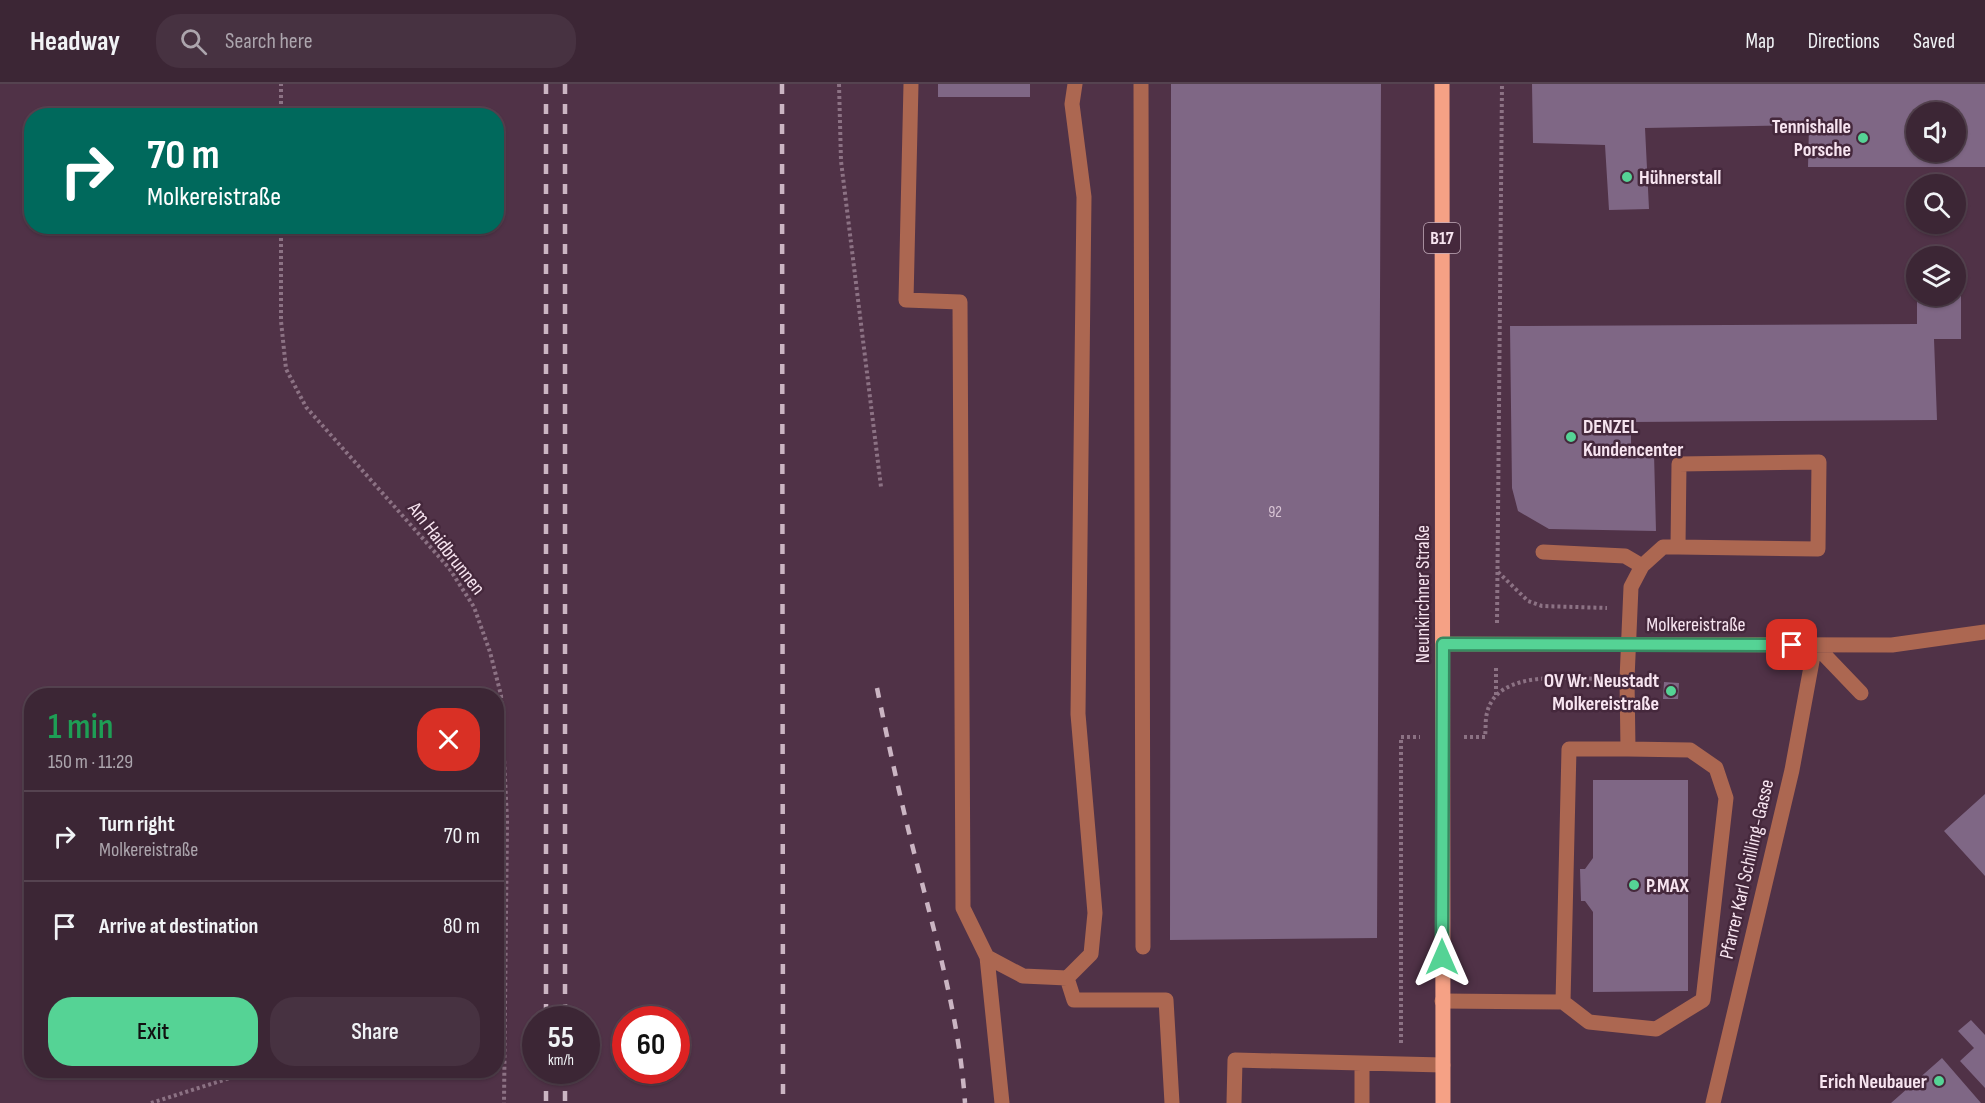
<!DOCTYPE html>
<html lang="en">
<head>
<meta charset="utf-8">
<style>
  body { margin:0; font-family:"Sofia Sans Condensed",sans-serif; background:#473241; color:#f1f3f6; height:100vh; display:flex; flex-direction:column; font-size:22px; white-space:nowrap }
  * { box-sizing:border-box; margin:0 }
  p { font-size:20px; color:#aca5ad }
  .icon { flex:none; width:33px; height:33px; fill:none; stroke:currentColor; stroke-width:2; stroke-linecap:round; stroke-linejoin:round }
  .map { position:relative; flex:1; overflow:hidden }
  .side { position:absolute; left:24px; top:604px; width:480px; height:390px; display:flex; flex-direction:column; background:#3c2635; border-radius:24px; box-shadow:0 2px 4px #0004,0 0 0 2px #554350 }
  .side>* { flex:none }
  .hud { position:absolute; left:24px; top:24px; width:480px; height:126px; border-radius:24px; box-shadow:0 2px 4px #0004,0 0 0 2px #554350; background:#00695c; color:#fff; overflow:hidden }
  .fabs { position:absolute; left:1906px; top:18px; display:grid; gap:12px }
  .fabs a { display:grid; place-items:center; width:60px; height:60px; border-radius:50%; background:#3c2635; box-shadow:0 2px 4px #0004,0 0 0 2px #554350; font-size:30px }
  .speed { position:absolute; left:522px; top:922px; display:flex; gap:12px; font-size:30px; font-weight:700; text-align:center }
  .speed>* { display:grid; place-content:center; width:78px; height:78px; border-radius:50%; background:#3c2635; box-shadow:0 2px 4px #0004,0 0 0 2px #554350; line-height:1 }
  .speed small { font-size:15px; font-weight:400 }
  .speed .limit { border:9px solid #d22; background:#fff; color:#111 }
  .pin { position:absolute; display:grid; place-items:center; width:51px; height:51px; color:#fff; margin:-26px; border-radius:12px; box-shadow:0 3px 9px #0006 }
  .me { position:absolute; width:66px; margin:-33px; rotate:0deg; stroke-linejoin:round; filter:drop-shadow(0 0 4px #0008) }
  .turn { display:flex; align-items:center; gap:21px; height:126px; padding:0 24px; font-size:27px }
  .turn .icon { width:78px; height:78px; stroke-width:2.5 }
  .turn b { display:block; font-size:42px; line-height:51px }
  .round { display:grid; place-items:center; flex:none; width:63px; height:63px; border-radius:24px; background:#473241 }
  .head { display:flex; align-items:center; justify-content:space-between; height:102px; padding:0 24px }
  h1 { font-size:36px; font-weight:600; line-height:45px; color:#1e9e55 }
  .button { display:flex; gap:12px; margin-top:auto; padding:12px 24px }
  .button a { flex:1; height:69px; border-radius:24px; background:#55d395; color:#111; font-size:24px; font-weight:600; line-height:69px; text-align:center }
  .button a+a { background:#473241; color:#f1f3f6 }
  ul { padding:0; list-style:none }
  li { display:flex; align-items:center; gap:18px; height:90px; padding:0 24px; border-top:2px solid #554350 }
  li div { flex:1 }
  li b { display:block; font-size:22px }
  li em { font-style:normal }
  header { display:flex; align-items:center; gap:36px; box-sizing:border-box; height:84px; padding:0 30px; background:#3c2635; border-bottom:2px solid #554350 }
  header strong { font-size:28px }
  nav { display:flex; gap:33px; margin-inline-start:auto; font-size:21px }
  .search { width:420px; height:54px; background:#473241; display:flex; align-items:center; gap:15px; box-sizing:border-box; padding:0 21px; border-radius:24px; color:#aca5ad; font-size:22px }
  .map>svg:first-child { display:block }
  .building { fill:#7f6785; fill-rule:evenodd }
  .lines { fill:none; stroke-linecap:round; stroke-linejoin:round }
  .path { stroke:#8c7284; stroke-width:4; stroke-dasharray:3 3; stroke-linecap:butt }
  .minor { stroke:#ac6751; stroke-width:15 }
  .major { stroke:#f5a185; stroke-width:15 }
  .rail { stroke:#cbb5c3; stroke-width:4.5; stroke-dasharray:10 10; stroke-linecap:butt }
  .route-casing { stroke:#378961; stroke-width:15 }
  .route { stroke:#55d395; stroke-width:10 }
  .poi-dot { fill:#55d395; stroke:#45283c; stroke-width:2 }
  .labels { text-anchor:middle; stroke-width:5; stroke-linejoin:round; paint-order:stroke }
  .number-label { font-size:16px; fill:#d9c5d5 }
  .shield { fill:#45283c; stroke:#c2acba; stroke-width:1.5 }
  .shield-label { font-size:18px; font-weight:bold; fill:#f7e4f0 }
  .poi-label { font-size:20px; font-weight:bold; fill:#f7e4f0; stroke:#45283c; text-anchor:end }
  .street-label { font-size:20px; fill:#f7e4f0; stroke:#45283c }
</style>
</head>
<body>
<header>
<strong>Headway</strong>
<div class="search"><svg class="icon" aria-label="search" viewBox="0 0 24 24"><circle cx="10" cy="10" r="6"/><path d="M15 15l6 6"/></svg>Search here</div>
<nav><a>Map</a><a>Directions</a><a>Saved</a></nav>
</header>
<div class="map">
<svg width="1985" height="1019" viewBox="0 0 1985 1019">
  <rect width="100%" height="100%" fill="#503247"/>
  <!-- building -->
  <path class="building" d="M938,0H1030V13H938Z
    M1171,0H1381L1377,854L1170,856Z
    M1532,0H1985V83H1808L1809,41L1645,44L1649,125L1609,126L1605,61L1533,59ZM1917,28H1956V68H1917Z
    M1956,199H1961V255H1934L1937,336L1631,338V369H1654L1656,447L1549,445L1518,427L1512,404L1510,242L1917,240V212H1956Z
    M1664,598L1679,599L1678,615H1663Z
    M1593,696H1688V907L1593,908V828L1585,817H1581L1580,785H1585L1593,774Z
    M1985,710V792L1944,747Z
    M1971,936L1985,951V1004L1960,977L1974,964L1958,947Z
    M1942,974L1981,1019H1891Z"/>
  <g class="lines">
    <!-- path -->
    <path class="path" d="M839,0L841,77L881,403
      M281,32V0
      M281,142V237L286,285L306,323L449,484L474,523L490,568L501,611L507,736L504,1019
      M1498,488L1528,517L1542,522L1607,524
      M1497,539L1502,0
      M1496,611V583
      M1464,653H1485C1486,645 1485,636 1487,629C1497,584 1571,595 1605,595
      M496,907L504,905
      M1401,959V653H1420
      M151,1019L252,987"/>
    <!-- minor -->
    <path class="minor" d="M911,0L906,216L960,218L963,824L987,873L1023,892L1067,894L1091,870L1095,829L1078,630L1084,113L1072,20L1075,0
      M1141,0L1143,863
      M1543,468L1625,472L1642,482
      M1443,560L1892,561L1985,548
      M1815,561L1861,609
      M987,873L1002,1019
      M1067,894L1074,916H1166L1172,1019
      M1442,917L1563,918L1569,665H1628L1627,595L1631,503L1642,482L1663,463H1678L1818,465L1819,378L1679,380L1678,463
      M1563,918L1589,938L1656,945L1703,916L1726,714L1716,684L1690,666L1628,665
      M1362,980V1019
      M1234,1019L1235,976L1443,981
      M1713,1019L1792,686L1815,561"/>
    <!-- major -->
    <path class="major" d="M1442,0L1443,1019"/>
    <!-- rail -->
    <path class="rail" d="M546,0V936
      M565,0V936
      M782,0L783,1019
      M877,604C890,668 904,732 921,795C940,870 960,942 965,1019
      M546,987V1019
      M565,987V1019"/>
  </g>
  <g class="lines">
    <!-- route casing -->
    <g class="route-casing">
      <path id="route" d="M1442,873L1443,560L1792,561"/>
    </g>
    <!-- route -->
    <use href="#route" class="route"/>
  </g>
  <!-- markers -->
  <g class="poi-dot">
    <circle cx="1863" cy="54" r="6"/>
    <circle cx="1627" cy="93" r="6"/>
    <circle cx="1571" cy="353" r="6"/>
    <circle cx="1671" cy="607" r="6"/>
    <circle cx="1634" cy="801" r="6"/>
    <circle cx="1939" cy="997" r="6"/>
  </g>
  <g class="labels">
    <!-- number labels -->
    <g class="number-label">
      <text x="1275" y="433">92</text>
    </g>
    <!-- shield labels -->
    <rect class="shield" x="1424" y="139" width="36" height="30" rx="4.5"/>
    <g class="shield-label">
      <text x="1442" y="160">B17</text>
    </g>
    <!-- poi labels -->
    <g class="poi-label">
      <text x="1851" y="49">Tennishalle<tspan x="1851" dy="23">Porsche</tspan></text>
      <text x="1639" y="100" text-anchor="start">Hühnerstall</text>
      <text x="1583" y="349" text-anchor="start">DENZEL<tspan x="1583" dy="23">Kundencenter</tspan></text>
      <text x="1659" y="603">OV Wr. Neustadt<tspan x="1659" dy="23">Molkereistraße</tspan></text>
      <text x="1646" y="808" text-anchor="start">P.MAX</text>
      <text x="1927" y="1004">Erich Neubauer</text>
    </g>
    <!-- street labels -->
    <g class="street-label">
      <text transform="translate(447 464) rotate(52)" y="7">Am Haidbrunnen</text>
      <text transform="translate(1422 510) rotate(-90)" y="7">Neunkirchner Straße</text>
      <text x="1696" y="547">Molkereistraße</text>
      <text transform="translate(1746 785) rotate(-77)" y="7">Pfarrer Karl Schilling-Gasse</text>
    </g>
  </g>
</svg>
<div class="fabs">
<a><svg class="icon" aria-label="sound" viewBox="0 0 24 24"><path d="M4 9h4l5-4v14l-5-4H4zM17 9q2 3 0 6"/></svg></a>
<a><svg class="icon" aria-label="search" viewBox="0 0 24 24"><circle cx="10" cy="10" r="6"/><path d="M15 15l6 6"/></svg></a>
<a><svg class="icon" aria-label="layers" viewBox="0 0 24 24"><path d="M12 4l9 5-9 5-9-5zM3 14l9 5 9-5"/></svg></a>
</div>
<div class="speed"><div>55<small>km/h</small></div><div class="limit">60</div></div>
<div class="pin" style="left:1792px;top:561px;background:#d93025"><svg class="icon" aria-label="arrive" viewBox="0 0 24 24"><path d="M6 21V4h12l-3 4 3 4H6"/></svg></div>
<svg class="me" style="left:1442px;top:873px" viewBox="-20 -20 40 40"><path d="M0-17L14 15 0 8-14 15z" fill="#55d395" stroke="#fff" stroke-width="4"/></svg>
<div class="hud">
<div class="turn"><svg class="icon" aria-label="right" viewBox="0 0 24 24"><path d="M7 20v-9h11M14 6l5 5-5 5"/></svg><div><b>70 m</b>Molkereistraße</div></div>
</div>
<section class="side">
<div class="head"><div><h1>1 min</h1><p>150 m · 11:29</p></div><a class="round" style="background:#d93025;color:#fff"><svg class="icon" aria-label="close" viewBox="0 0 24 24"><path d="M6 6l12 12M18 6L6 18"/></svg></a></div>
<ul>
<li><svg class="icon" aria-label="right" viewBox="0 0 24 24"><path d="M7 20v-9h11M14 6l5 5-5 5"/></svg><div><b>Turn right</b><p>Molkereistraße</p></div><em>70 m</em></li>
<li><svg class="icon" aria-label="arrive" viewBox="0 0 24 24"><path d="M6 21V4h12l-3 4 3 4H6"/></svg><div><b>Arrive at destination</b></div><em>80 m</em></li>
</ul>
<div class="button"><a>Exit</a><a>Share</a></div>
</section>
</div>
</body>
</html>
